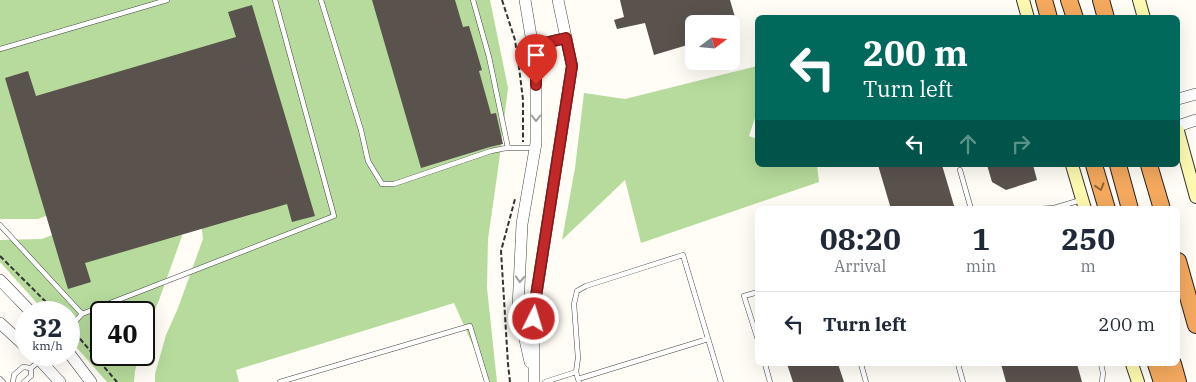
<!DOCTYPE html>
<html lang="en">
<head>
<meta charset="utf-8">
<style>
  body { margin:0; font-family:"IBM Plex Serif",serif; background:#f6f6f7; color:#1f2937; height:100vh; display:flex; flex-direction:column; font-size:19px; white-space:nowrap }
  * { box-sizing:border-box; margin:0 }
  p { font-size:16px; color:#747a83 }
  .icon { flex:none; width:28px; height:28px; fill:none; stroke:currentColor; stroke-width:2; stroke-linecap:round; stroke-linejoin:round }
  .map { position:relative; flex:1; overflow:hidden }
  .panel { position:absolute; left:755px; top:206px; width:425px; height:160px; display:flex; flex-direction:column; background:#fff; border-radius:8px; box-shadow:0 5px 20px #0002 }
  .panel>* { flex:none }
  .guide { position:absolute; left:755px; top:15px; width:425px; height:152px; border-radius:8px; box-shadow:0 5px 20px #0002; background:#00695c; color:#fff; overflow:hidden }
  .needle { width:32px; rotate:74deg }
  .tools { position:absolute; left:685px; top:15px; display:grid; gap:10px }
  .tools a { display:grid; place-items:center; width:55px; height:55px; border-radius:8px; background:#fff; box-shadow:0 5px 20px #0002; font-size:25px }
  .speed { position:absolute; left:15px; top:301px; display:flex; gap:10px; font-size:25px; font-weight:700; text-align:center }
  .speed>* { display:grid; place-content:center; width:65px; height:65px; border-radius:50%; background:#fff; box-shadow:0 5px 20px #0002; line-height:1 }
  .speed small { font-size:12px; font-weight:400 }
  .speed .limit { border:2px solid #111; border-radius:8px; background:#fff; color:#111 }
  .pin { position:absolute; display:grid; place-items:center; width:42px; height:42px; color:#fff; margin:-51px -21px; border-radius:50% 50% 50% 0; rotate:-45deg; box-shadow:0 0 5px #0007 }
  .pin .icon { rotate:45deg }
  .me { position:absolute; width:55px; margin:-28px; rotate:5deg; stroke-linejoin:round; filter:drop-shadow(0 0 4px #0008) }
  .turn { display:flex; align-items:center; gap:18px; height:105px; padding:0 25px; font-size:22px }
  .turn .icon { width:65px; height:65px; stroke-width:2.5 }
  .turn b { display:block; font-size:35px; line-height:42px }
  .lanes { display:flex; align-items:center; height:48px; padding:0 25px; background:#0003; justify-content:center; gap:25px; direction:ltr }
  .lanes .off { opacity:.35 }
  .eta { display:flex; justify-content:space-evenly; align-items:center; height:85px; text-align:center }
  .eta b { font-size:30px; font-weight:700; line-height:35px }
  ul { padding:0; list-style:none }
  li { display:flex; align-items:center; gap:15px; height:65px; padding:0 25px; border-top:1px solid #e0e1e3 }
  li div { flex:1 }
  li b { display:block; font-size:19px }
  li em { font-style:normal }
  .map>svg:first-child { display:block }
  .forest { fill:#b6db9c }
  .building { fill:#5a524d }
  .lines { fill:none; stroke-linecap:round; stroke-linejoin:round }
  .service-casing { stroke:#444; stroke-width:5.5 }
  .tertiary-casing { stroke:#444; stroke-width:12 }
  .secondary-casing { stroke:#333; stroke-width:14 }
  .motorway-casing { stroke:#222; stroke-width:18 }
  .path { stroke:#333; stroke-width:2; stroke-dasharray:5 2.5; stroke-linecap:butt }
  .service { stroke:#fff; stroke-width:4.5 }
  .tertiary { stroke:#fff; stroke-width:11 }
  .secondary { stroke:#fef9b0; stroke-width:12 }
  .motorway { stroke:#f4a95e; stroke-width:16 }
  .oneway { stroke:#a0a0a0 }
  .oneway2 { stroke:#8e653b }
  .route-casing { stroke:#7f191a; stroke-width:12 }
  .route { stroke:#c32728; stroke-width:9 }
</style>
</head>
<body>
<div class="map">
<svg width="1196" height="382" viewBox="0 0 1196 382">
  <rect width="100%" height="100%" fill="#fffdf5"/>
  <!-- forest -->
  <path class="forest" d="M0,0H490L508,88L499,162L488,239L487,288L497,382H489L454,303L236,370L239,382H155V374L166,335L178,308L203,239L199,202L77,204L38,219H0Z
    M757,66V112L749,136L757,139L758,165H817L819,182L641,243L625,180L562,240L575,168L584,93L625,99Z
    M179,210L182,236L159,300L147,328L144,339V312H101V355H139L135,371L134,382H107L69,339V312H45L0,262V240L42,239L85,222Z"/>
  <!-- building -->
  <path class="building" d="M372,0H455L463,27L469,26L482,70L479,71L491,114L496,113L503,144L490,147L421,168Z
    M620,0H730L737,24H694V43L654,55L645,23L617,29L614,20L624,17Z
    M252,5L315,216L292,222L287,204L85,263L91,282L68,289L5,78L28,71L36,96L236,37L228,12Z
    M878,165H942L955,209H891Z
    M987,165H1033L1037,180L1006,190L992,182Z
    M787,364H838L844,382H793Z
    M1001,364H1077L1082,382H1006Z"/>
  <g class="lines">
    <!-- service casing -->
    <g class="service-casing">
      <path id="service" d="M321,0L361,130L368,161L382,184H394L491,151L506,148H535
        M473,0L489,57L508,148
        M0,49L167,0
        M960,170L971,209
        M1038,209L1054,208
        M1054,209V208L1081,200
        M0,225L82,314
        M758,292L744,296L758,340
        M69,328L82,314L334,216L275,0
        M765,364L770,382
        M861,364L866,382
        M958,364L963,382
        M1101,364L1103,373L1102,382
        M0,379L3,382
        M578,379L708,339
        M13,382L14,375L23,367L31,368L47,355
        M24,382L31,376V368
        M280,382L470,326L487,382
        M545,382L576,372
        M579,382L576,372L578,358L574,304L577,291L586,286L683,255L721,382"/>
    </g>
    <!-- tertiary casing -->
    <g class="tertiary-casing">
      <path id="tertiary" d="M525,0L536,66V143L522,224L518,308L530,362
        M532,46L566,38
        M1178,99L1196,94
        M1178,126L1196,120
        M0,280L31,312
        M0,323L26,347
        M69,353L91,382
        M35,355L60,382
        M534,382V309L572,66L558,0"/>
    </g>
    <!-- secondary casing -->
    <g class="secondary-casing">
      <path id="secondary" d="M1023,0L1028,18
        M1139,0L1144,18
        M1178,131L1196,197
        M1072,165L1085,209
        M1132,364L1138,382"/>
    </g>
    <!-- motorway casing -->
    <g class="motorway-casing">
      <path id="motorway" d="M1044,0L1049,18
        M1069,0L1075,18
        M1101,0L1106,18
        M1094,165L1107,209
        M1118,165L1130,209
        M1149,165L1162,209
        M1178,261L1196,325
        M1156,364L1162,382
        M1173,364L1178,382"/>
    </g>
    <!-- path -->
    <path class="path" d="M502,0L515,40L520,75L523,100V142
      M0,256L56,312
      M75,333L117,382
      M510,382L508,364L501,251L515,199"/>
    <!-- service -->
    <use href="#service" class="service"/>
    <!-- tertiary -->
    <use href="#tertiary" class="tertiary"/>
    <!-- secondary -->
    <use href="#secondary" class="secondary"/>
    <!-- motorway -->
    <use href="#motorway" class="motorway"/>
  </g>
  <!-- one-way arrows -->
  <defs><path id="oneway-chevron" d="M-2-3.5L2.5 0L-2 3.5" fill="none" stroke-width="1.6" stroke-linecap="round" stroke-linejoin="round" transform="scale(1.25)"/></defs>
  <g class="oneway">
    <use href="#oneway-chevron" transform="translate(536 118) rotate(90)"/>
    <use href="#oneway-chevron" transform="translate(520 279) rotate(93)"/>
  </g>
  <use class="oneway2" href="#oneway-chevron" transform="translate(1100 187) rotate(73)"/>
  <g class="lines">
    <!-- route casing -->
    <g class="route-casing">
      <path id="route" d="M534,319V309L572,66L566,38L532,46L536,66V85"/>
    </g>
    <!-- route -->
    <use href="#route" class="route"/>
  </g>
</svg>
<div class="tools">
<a><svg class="needle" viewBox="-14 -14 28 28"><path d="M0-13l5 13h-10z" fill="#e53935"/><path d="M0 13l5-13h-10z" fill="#747a83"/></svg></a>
</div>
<div class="speed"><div>32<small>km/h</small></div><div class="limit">40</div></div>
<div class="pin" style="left:536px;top:85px;background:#d93025"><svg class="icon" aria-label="arrive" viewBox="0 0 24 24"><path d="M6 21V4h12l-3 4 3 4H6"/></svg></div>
<svg class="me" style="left:534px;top:319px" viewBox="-20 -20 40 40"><circle r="17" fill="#c32728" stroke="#fff" stroke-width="3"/><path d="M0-11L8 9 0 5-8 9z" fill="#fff"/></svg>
<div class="guide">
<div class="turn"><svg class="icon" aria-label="left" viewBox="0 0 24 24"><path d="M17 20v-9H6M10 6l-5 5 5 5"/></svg><div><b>200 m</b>Turn left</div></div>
<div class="lanes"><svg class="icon" aria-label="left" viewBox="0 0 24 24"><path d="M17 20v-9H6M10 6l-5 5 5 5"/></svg><svg class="icon off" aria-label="ahead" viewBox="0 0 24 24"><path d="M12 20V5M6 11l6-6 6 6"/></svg><svg class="icon off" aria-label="right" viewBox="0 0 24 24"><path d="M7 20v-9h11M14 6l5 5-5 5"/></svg></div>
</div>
<section class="panel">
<div class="eta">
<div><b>08:20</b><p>Arrival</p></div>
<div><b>1</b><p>min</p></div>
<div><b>250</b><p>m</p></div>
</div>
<ul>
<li><svg class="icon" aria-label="left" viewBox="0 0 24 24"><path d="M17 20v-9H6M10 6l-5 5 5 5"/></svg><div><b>Turn left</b></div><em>200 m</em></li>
</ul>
</section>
</div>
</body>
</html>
